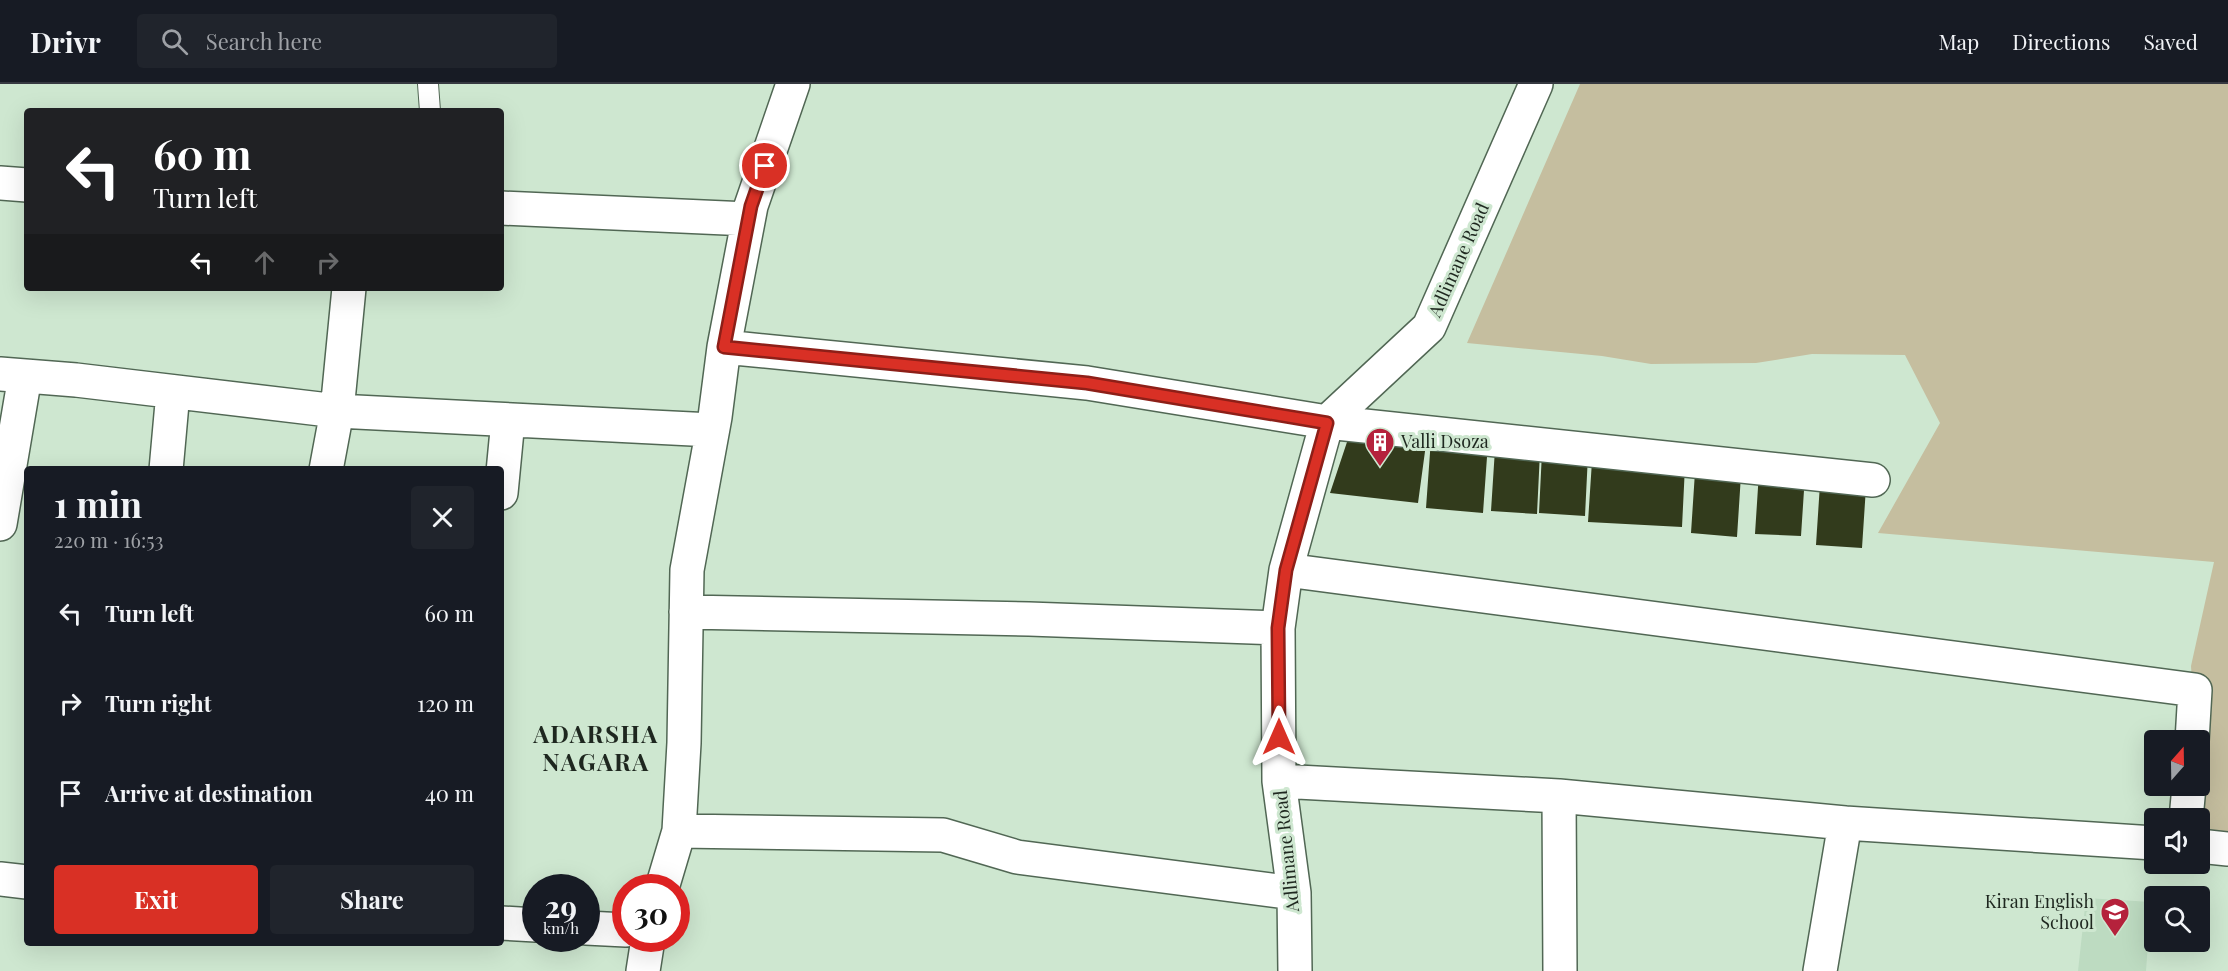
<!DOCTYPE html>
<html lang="en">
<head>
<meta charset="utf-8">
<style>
  body { margin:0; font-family:"Playfair Display",serif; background:#20242c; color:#f1f3f6; height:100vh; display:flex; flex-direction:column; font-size:22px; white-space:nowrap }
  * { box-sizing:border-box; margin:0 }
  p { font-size:20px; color:#9ea1a6 }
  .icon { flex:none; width:33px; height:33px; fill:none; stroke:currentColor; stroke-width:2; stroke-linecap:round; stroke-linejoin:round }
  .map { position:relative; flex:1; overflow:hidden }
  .side { position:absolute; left:24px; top:382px; width:480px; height:480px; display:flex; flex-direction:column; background:#171b24; border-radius:6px; box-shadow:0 6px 24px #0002 }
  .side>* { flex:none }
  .hud { position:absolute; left:24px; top:24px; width:480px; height:183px; border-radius:6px; box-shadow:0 6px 24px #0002; background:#202124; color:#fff; overflow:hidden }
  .needle { width:39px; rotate:20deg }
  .tools { position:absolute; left:2144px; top:646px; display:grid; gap:12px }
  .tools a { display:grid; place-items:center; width:66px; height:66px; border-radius:6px; background:#171b24; box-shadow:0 6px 24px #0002; font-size:30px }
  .speed { position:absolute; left:522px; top:790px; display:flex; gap:12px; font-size:30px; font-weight:700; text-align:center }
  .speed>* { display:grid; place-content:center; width:78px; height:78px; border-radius:50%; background:#171b24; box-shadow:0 6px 24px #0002; line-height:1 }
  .speed small { font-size:15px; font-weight:400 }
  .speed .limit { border:9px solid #d22; background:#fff; color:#111 }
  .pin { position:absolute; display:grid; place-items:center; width:51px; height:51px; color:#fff; margin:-26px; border:3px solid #fff; border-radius:50%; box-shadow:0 2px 6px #0007 }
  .me { position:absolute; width:66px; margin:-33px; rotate:0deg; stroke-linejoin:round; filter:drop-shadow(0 0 4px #0008) }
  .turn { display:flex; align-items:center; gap:21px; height:126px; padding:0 30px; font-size:27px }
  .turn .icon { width:78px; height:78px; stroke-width:2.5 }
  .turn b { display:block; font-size:42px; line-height:51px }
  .lanes { display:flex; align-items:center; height:57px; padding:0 30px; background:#0003; justify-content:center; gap:30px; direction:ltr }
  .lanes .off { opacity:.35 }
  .round { display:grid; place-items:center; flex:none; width:63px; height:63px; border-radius:6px; background:#20242c }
  .head { display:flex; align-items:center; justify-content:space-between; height:102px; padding:0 30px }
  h1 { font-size:36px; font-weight:700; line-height:45px }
  .cta { display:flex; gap:12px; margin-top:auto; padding:12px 30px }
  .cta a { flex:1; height:69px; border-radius:6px; background:#d93025; color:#fff; font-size:24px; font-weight:700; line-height:69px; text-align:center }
  .cta a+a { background:#20242c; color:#f1f3f6 }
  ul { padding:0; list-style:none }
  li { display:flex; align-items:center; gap:18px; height:90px; padding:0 30px }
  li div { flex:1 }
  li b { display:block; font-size:22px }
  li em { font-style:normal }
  header { display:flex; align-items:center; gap:36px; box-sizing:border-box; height:84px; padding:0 30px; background:#171b24; border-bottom:2px solid #363941 }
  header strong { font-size:28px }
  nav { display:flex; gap:33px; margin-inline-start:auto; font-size:21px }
  .search { width:420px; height:54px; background:#20242c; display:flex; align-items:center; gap:15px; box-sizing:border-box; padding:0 21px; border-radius:6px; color:#9ea1a6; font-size:22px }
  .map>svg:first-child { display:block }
  .built { fill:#bddbc1 }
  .green { fill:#c5be9f }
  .building { fill:#323b1c }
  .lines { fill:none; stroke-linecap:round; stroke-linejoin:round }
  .service-casing { stroke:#516754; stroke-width:22 }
  .minor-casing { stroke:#516754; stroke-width:36 }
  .service { stroke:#fff; stroke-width:20 }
  .minor { stroke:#fff; stroke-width:33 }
  .route-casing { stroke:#8d1f18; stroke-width:15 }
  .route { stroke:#d93025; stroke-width:10 }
  .labels { text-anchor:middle; stroke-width:6; stroke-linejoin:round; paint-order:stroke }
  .street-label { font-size:18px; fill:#1e271f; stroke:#cee7d0 }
  .poi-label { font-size:18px; fill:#1e271f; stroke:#cee7d0; text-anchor:start }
  .district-label { font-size:24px; font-weight:bold; letter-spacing:1.5px; fill:#1e271f; stroke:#cee7d0 }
</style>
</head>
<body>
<header>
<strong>Drivr</strong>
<div class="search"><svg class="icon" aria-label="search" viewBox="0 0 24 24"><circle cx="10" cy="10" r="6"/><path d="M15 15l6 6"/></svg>Search here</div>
<nav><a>Map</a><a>Directions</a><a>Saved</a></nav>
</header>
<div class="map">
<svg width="2228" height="887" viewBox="0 0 2228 887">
  <rect width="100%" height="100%" fill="#cee7d0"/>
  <!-- built -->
  <path class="built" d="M2086,814L2151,818L2146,887H2078Z"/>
  <!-- green -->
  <path class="green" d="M1580,0H2228V752L2201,750L2198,702L2199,657H2196L2191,582L2214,478L1878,449L1940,339L1905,271L1812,270L1756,279L1651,280L1602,272L1467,259Z"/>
  <!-- building -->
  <path class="building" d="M1349,352L1426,360L1418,419L1330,409Z
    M1431,355L1488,359L1483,429L1426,424Z
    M1495,365L1540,368L1537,430L1491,427Z
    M1542,368L1588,371L1585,432L1539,429Z
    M1592,377L1685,382L1682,443L1588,438Z
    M1695,388L1741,391L1737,453L1691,449Z
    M1759,388L1805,391L1801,452L1755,450Z
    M1820,400L1866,403L1862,464L1816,461Z"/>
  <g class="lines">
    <!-- service casing -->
    <g class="service-casing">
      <path id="service" d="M428,0L430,27"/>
    </g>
    <!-- minor casing -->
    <g class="minor-casing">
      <path id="minor" d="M0,99L27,101
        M501,124L748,135
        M724,263L751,122L793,0
        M0,290L76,296L337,327L712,346
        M166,386L173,308
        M326,386L337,327L349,204
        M501,409L508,336
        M0,440L25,292
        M1286,486L2195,606L2192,657
        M686,528L1029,535L1278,544
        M1279,697L1559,712L1845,739L1820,887
        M1559,712L1560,887
        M2186,735L2189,702
        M1845,739L2154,759
        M679,747L943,751L1017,773L1294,809
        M2199,762L2228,765
        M0,795L27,798
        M662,804L679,747L684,659L687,486L715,333L724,263L1087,299L1327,338L1873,396
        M501,839L536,841
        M586,844L626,846
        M643,887L648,855
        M1295,887L1294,809L1279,697L1278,544L1286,486L1327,338L1429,243L1536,0"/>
    </g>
    <!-- service -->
    <use href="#service" class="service"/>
    <!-- minor -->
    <use href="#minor" class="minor"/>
  </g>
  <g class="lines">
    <!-- route casing -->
    <g class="route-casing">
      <path id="route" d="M765,82L751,122L724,263L1087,299L1327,339L1286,486L1278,544L1279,653"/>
    </g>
    <!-- route -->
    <use href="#route" class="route"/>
  </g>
  <!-- icons -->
  <defs>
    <g id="building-pin" transform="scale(1.5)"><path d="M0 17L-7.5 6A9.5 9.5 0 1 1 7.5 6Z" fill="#b5223c" stroke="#cee7d0"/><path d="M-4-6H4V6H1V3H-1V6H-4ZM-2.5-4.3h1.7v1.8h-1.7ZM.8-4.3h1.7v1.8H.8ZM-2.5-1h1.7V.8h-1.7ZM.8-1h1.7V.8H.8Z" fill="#fff"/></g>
    <g id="school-pin" transform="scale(1.5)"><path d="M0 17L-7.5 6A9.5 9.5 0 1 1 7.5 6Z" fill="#b5223c" stroke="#cee7d0"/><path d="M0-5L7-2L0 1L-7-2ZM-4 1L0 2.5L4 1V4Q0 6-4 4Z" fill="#fff"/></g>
  </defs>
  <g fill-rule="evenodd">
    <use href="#building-pin" x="1380" y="358"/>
    <use href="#school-pin" x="2115" y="828"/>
  </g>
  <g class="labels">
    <!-- street labels -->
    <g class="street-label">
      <text transform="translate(1459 176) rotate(-66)" y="6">Adlimane Road</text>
      <text transform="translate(1287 767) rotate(-96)" y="6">Adlimane Road</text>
    </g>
    <!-- poi labels -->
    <g class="poi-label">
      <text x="1401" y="364">Valli Dsoza</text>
      <text x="2094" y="824" text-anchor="end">Kiran English<tspan x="2094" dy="21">School</tspan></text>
    </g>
    <!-- district labels -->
    <g class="district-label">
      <text x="596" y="659">ADARSHA<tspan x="596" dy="28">NAGARA</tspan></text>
    </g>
  </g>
</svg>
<div class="tools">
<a><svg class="needle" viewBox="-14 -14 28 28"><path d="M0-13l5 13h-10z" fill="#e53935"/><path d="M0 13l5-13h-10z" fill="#9ea1a6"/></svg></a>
<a><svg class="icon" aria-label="sound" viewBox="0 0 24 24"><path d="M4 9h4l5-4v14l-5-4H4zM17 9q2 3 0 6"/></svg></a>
<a><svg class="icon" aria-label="search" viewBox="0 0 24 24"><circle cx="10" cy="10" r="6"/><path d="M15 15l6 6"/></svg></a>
</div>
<div class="speed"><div>29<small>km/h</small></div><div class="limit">30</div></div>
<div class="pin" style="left:765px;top:82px;background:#d93025"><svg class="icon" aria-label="arrive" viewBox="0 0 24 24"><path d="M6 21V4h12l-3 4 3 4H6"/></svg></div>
<svg class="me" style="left:1279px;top:653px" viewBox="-20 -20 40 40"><path d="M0-17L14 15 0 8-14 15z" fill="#d93025" stroke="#fff" stroke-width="4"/></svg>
<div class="hud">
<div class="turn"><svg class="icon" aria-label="left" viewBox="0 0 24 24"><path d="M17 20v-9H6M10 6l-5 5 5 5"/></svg><div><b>60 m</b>Turn left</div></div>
<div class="lanes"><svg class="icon" aria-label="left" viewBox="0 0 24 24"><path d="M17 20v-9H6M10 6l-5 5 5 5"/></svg><svg class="icon off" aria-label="ahead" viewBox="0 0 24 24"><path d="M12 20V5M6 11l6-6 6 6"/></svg><svg class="icon off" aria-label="right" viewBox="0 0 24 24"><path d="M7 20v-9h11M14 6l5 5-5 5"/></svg></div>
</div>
<section class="side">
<div class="head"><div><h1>1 min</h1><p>220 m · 16:53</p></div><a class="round"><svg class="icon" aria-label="close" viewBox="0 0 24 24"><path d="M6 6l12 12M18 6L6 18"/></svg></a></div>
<ul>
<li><svg class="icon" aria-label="left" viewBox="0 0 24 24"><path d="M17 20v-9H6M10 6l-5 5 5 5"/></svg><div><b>Turn left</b></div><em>60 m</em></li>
<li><svg class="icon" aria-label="right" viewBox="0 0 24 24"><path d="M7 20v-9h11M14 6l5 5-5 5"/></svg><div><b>Turn right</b></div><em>120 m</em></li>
<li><svg class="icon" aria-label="arrive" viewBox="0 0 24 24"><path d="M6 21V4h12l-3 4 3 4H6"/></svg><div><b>Arrive at destination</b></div><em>40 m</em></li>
</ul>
<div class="cta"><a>Exit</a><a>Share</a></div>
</section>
</div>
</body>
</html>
